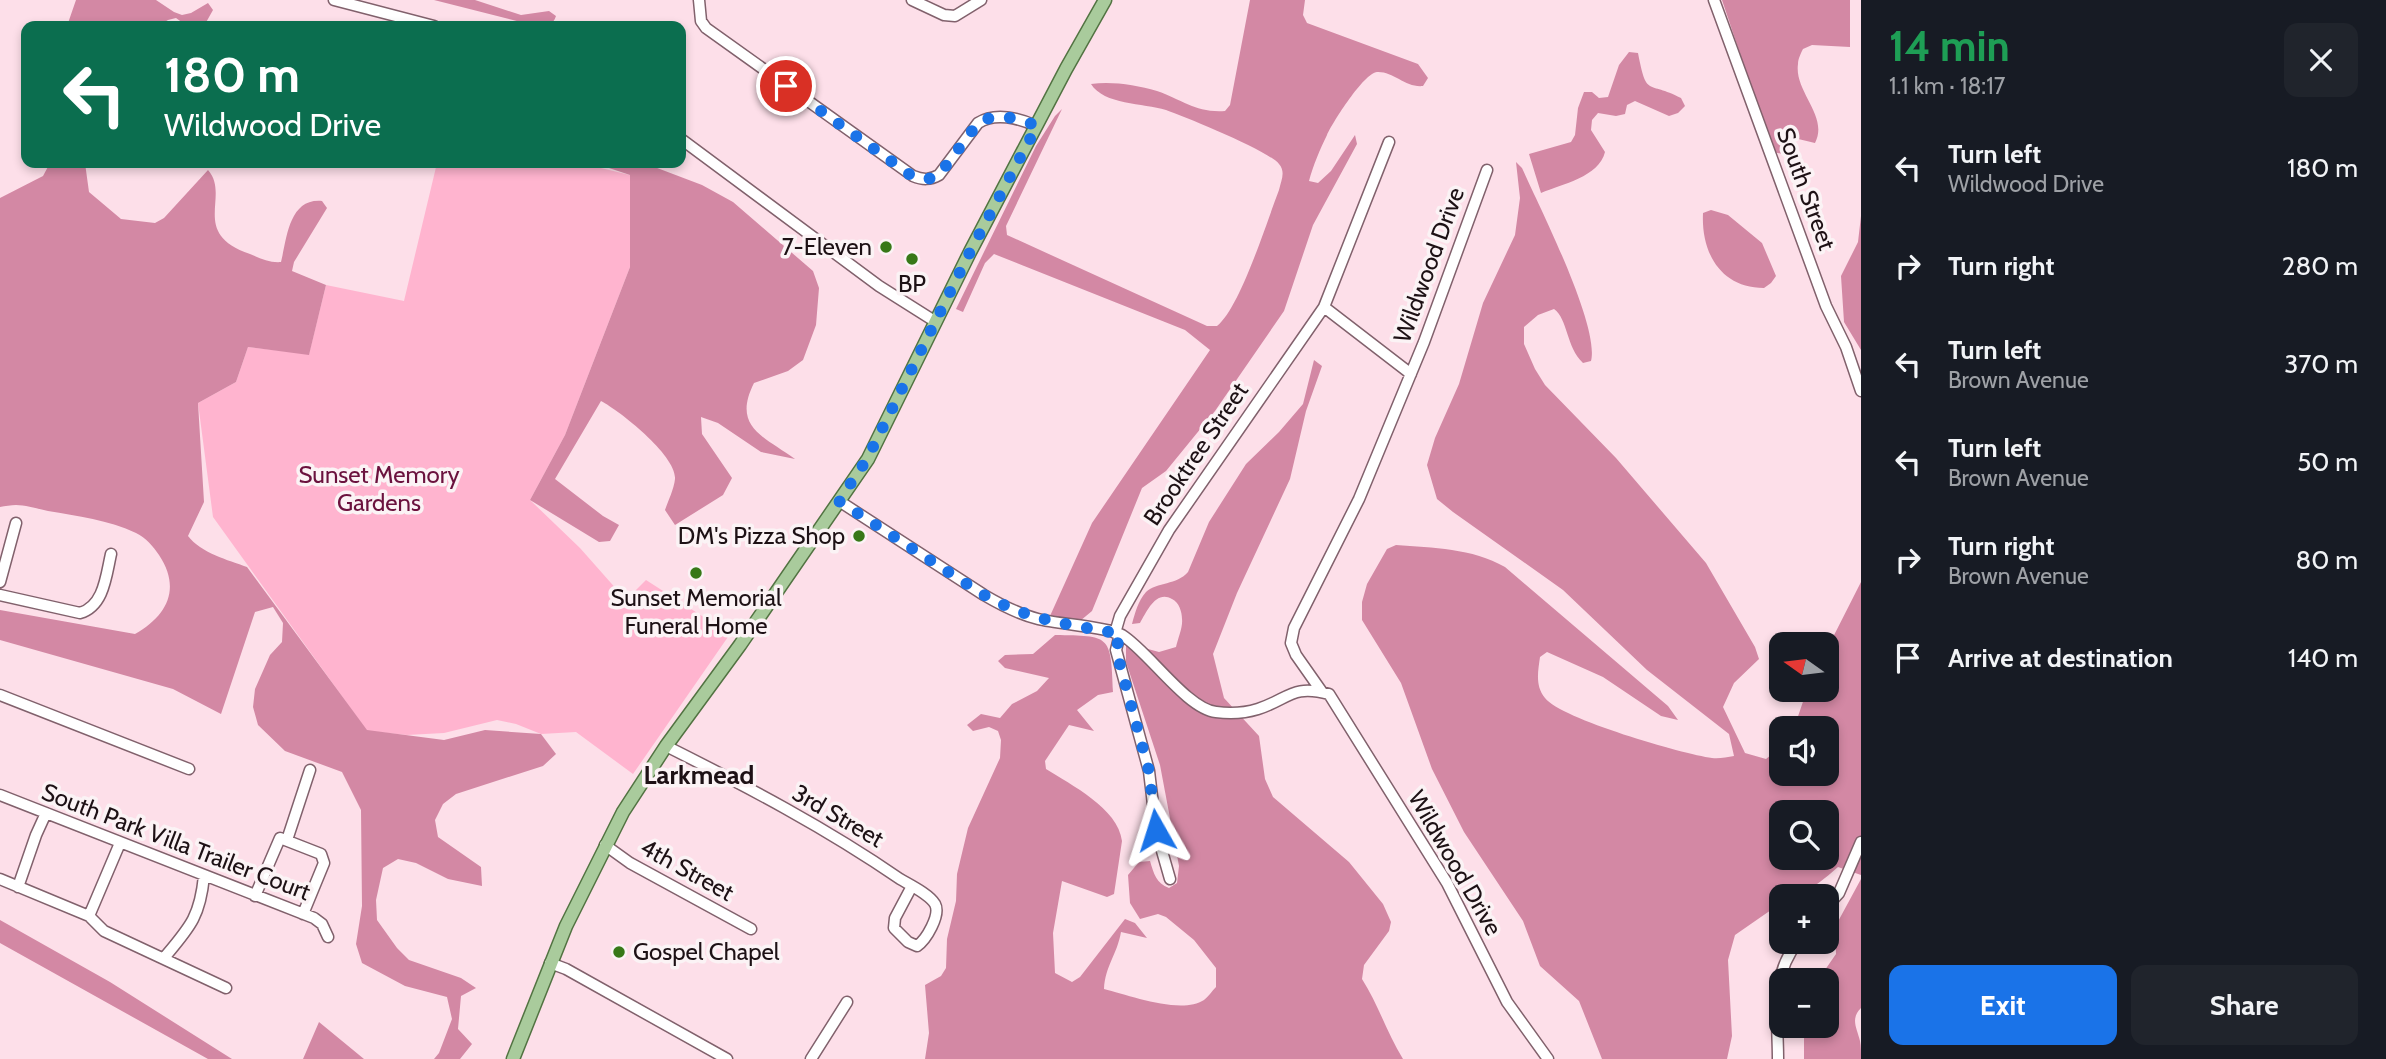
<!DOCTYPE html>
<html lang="en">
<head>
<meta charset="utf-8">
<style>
  body { margin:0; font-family:Cabin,sans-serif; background:#20242c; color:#f1f3f6; height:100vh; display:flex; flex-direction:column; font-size:26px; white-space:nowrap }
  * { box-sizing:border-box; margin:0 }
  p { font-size:23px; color:#9ea1a6 }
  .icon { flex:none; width:38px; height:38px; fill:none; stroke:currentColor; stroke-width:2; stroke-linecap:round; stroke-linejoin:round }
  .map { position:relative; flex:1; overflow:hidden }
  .drawer { display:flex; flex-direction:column; background:#171b24; width:525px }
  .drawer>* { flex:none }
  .top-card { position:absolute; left:21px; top:21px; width:665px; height:147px; border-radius:14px; box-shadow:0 4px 10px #0003; background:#0b6e4f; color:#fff; overflow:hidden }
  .needle { width:46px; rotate:284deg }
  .fabs { position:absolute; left:1769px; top:632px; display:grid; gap:14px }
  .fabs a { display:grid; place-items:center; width:70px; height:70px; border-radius:14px; background:#171b24; box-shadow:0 4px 10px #0003; font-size:35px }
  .pin { position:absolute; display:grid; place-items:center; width:60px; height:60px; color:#fff; margin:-30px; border:4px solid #fff; border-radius:50%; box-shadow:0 2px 7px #0007 }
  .me { position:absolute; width:77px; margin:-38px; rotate:354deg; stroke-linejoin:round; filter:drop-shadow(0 0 5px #0008) }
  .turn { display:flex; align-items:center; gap:24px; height:147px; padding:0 28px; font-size:32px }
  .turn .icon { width:91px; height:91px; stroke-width:2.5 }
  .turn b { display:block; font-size:49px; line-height:60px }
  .round { display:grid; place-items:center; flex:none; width:74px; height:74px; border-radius:14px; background:#20242c }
  .summary { display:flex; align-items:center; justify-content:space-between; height:119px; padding:0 28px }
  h1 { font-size:42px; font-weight:700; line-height:52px; color:#1e9e55 }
  .button { display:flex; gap:14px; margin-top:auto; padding:14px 28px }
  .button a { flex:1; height:80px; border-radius:14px; background:#1a73e8; color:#fff; font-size:28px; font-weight:700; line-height:80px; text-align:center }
  .button a+a { background:#20242c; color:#f1f3f6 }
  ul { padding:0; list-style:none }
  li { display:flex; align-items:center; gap:21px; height:98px; padding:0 28px }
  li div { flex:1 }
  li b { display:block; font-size:26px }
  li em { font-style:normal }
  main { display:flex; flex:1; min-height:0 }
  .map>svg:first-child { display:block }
  .green { fill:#ffb4cf }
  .forest { fill:#d388a4; fill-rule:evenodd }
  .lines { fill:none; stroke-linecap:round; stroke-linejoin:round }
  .minor-casing { stroke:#81616c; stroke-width:13 }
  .major-casing { stroke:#527342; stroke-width:15 }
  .minor { stroke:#fff; stroke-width:10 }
  .major { stroke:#a9cb9c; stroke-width:12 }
  .route { stroke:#1a73e8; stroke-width:12; stroke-dasharray:0 21.6 }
  .poi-dot { fill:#377817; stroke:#fbf3f5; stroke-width:2.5 }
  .labels { text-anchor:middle; stroke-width:7; stroke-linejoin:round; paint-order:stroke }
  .street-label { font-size:24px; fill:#1d1115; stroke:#fbf3f5 }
  .poi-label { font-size:24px; fill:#1d1115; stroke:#fbf3f5; text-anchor:end }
  .park-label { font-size:24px; fill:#6b123e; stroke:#fbf3f5 }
  .neighbourhood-label { font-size:26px; font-weight:bold; fill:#1d1115; stroke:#fbf3f5 }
</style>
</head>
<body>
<main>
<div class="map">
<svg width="1861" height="1059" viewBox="0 0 1861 1059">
  <rect width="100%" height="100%" fill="#fddfe9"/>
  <!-- green -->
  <path class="green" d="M437,163H580L630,175V267L565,435L530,500L580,548L626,600L646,580L730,634L633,774L576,732L541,734L516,724L497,720L444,733L407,735L367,731L213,517L198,403L236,382L248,347L309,354L326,285L404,301Z"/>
  <!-- forest -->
  <path class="forest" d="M76,0H156L174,12L182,15L191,13L208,3L213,10L204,26H182L183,23L176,18L168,20L158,26H67Z
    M434,0H475L521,15L549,11L556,16C553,26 546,26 536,26Z
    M1250,0H1305L1303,15L1307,23L1418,64L1428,78L1423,86C1406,88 1393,71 1377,72C1364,73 1333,122 1327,135C1320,149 1313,166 1309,181L1318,183L1331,171L1355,135L1357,144L1313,225L1284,311L1215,411L1166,471L1142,488L1092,611L1080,621L1050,616L1092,523L1210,350L1185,330L994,254L985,263L963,312L956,309L1036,146L1055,116L1062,109L1006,226L1007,235L1207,326H1217C1240,308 1267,221 1279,190C1281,181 1286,172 1279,164C1269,151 1186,117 1166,110C1143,103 1104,105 1091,84C1112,81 1136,85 1157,91C1183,100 1196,113 1225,111L1230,105Z
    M1722,0H1850V47L1812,45L1803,49C1801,53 1798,59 1798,64C1794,92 1829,116 1815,143L1790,137L1783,154L1773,152Z
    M1629,52L1638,53C1647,99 1647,80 1681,98L1685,106L1678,113L1669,116L1635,101L1627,105L1625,114L1616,116L1598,113L1592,120L1591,130L1605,152C1599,177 1562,184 1541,193L1529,154L1571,142L1575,135L1578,108L1584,92H1592L1599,98L1608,97L1619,65Z
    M1516,162L1522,168C1539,206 1600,326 1591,361L1583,363C1566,347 1568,319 1554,309L1538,315L1524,327V344L1535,369L1545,385L1616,458L1706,563L1755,647L1759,659L1734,683L1723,707L1745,753L1766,759L1781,747L1782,774H1827V728H1794L1807,690H1827V649L1861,582V875L1838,867C1821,882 1805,896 1782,896L1781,903L1735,935L1728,960L1732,1036L1727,1059H1602L1579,1001L1540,966L1523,921L1464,832L1432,769L1401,683L1362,620V602L1367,584L1387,549L1396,545C1433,548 1472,548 1505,567L1668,706L1678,720L1661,716L1603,677L1547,652L1540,657C1538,672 1535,686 1545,698C1561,719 1683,754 1712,758C1719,759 1727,757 1734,756L1729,734L1647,670L1563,590L1453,512L1437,499L1427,465L1435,438L1459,384L1483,303L1515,235L1520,198ZM1782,812H1827V858H1782Z
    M50,163H85L89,192L121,219L155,223L164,218L208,170C231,196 189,233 250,254C260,258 270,263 281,262C287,238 289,198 322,201L327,208L294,262L292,271L326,285L309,355L248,347L236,382L198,403L204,502L188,536C201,553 228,560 247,567L367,730L444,740L485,730L541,734L556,754L543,766L456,794L443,804L435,820L438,837L481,867L482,886L448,879L416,863L398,859L383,868L376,900L377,920L397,948L409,960L461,978L476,988L461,996L458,1029L472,1044L460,1059H434L439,1053L452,1019L447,997L405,986L362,963L356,944L362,906L361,810L342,772L285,751L258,725L253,707L255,689L270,655L282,642L283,623L273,607L255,612L221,714L173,689L0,640V610L135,634C168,615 181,588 159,555C153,546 146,538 136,533C109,520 77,516 48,511C38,509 26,505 16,505C11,505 5,506 0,507V198L43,176Z
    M594,163H644L702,185L733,202L813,271L819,288L816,325L803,360L788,371L754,383C732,427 763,436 795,459L761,452L718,423L701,417L702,434L732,478L723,495L675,525L665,510C668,501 674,489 675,479C677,456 620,411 601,401L555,479L603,516L619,525L610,541L599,542L530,500L565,435L630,267V175Z
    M1711,210L1728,215L1762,243L1776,276L1771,283L1764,288C1721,288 1701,253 1703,213Z
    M1861,216V350L1844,322L1841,276L1858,242Z
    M1314,360L1322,366L1306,411L1290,479L1237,593L1213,654L1224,698L1259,736L1265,779L1273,797L1349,862L1383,904L1391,922L1389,931L1364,965L1362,979C1378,1004 1387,1033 1403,1059H925L929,1033L925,985L941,976L946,968L947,939L956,901L957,874L968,828L1000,758L1001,740L998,731L989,727L973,731L967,725L981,714L1000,718L1012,704L1037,691L1049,678L1005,668L998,661L1005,655L1033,654L1055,635C1110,636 1111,634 1113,692L1098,695L1077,710L1094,731L1069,725L1045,761L1046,769C1071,785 1118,808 1122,841L1114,894L1107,897L1062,881L1053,933L1055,973L1072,982L1080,977L1125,919L1135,923L1147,938L1121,932C1117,955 1105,966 1104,989C1129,995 1181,1015 1204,1000C1208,997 1212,991 1216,987V968L1194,940L1166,917L1158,914L1140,919L1130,903L1128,875L1139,862L1150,861C1154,874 1156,883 1169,888L1177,883L1179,866L1160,765L1126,662V643L1159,652L1176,647C1178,638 1183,627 1182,619C1182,612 1179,602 1172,599C1156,590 1147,611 1140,623L1132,624C1135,613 1138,601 1146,592C1157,582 1177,585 1188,572L1209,522L1246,464L1279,432L1303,404Z
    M1861,879V1008C1850,1019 1857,1028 1860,1041C1861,1046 1861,1053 1861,1059H1804V1026H1827V980H1818L1836,954L1835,927Z
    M0,920L110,982L232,1059H208L0,943Z
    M319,1022L364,1059H303Z"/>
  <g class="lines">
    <!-- minor casing -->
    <g class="minor-casing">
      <path id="minor" d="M334,0L434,26
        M699,0L701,21L706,28L913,176C923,180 930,180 939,175L978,123C995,112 1019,118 1036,126
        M912,0L944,15L955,16L981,0
        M1714,0L1826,306L1846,347L1861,391
        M681,139L879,286L936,322
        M1324,307L1411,374
        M839,501L984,595C1001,605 1018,614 1038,619C1057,624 1108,627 1122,635C1148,651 1187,709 1216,712C1230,714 1245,713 1258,709C1289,699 1292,684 1329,694L1447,883L1507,1002L1548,1059
        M0,582L16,523
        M0,595L80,613C104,606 106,576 111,554
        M1115,633L1120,616L1169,530L1324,307L1389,142
        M1120,634L1116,650L1149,771L1156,830L1170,879
        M1322,692L1296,655L1291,643L1294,628L1359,499L1424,342L1487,170
        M0,695L189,769
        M666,746C746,786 826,828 900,879C910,885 929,894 935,904C941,915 926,940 917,946L908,942L894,928L895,918L912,886
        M0,795L314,918L322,924L328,937
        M287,840L310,770
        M605,845L630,863L751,929
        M0,879L89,916L104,931L226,988
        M18,887L36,835L46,813
        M255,896L280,838L321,854L324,863L303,914
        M1827,906L1839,893L1861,842
        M89,916L120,843
        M164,958C190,927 200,917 204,876
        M550,963L566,969L727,1059
        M811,1059L847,1002
        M1778,1059C1778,1018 1770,975 1798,942"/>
    </g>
    <!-- major casing -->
    <g class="major-casing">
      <path id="major" d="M513,1059L566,926L623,812L666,746L740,645L868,459L970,252L1066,69L1105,0"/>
    </g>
    <!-- minor -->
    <use href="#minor" class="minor"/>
    <!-- major -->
    <use href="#major" class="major"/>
  </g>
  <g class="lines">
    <!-- route -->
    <path class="route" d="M786,86L912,176C922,180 930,180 939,175L978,123C995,112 1019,118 1037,126L970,252L867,459L839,501L984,595C1028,620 1071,625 1120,634L1116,650L1149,771L1156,830"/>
  </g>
  <!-- markers -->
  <g class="poi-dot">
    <circle cx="886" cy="247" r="7"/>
    <circle cx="912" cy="259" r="7"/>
    <circle cx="859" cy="536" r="7"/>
    <circle cx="696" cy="573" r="7"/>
    <circle cx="619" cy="952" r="7"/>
  </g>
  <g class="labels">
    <!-- street labels -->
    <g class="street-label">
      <text transform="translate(1806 189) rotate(70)" y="8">South Street</text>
      <text transform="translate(1429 265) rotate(-70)" y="8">Wildwood Drive</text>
      <text transform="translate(1196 454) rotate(-56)" y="8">Brooktree Street</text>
      <text transform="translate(838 816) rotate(30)" y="8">3rd Street</text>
      <text transform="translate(176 842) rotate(21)" y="8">South Park Villa Trailer Court</text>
      <text transform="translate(1455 863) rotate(60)" y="8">Wildwood Drive</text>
      <text transform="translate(687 870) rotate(29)" y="8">4th Street</text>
    </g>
    <!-- poi labels -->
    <g class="poi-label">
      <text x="872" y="255">7-Eleven</text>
      <text x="912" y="292" text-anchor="middle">BP</text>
      <text x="845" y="544">DM's Pizza Shop</text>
      <text x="696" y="606" text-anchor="middle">Sunset Memorial<tspan x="696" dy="28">Funeral Home</tspan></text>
      <text x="633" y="960" text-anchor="start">Gospel Chapel</text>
    </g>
    <!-- park labels -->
    <g class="park-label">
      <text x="379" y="483">Sunset Memory<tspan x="379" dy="28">Gardens</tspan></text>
    </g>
    <!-- neighbourhood labels -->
    <g class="neighbourhood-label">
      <text x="699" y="784">Larkmead</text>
    </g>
  </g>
</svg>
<div class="fabs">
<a><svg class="needle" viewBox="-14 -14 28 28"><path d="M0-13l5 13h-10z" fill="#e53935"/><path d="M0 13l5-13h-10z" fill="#9ea1a6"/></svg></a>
<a><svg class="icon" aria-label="sound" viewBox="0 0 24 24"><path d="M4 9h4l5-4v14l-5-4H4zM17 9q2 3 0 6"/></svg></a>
<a><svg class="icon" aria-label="search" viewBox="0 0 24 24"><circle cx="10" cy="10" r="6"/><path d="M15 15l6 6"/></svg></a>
<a>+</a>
<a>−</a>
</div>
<div class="pin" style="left:786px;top:86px;background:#d93025"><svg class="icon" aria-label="arrive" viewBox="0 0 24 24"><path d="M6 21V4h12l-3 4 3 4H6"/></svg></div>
<svg class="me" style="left:1156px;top:830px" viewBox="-20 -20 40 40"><path d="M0-17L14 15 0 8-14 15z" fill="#1a73e8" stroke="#fff" stroke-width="4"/></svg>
<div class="top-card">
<div class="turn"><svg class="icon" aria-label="left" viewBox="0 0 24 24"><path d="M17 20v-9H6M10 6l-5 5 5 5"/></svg><div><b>180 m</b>Wildwood Drive</div></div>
</div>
</div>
<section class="drawer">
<div class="summary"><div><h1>14 min</h1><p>1.1 km · 18:17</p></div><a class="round"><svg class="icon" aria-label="close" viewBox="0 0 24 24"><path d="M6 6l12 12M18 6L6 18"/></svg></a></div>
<ul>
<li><svg class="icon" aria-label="left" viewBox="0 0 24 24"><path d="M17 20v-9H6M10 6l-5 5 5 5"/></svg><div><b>Turn left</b><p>Wildwood Drive</p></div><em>180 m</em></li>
<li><svg class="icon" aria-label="right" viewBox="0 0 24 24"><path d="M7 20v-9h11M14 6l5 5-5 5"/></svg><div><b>Turn right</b></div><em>280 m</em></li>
<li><svg class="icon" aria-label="left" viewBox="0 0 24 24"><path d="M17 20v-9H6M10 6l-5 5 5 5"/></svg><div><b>Turn left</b><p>Brown Avenue</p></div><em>370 m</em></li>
<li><svg class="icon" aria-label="left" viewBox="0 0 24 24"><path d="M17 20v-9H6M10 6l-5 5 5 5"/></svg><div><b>Turn left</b><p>Brown Avenue</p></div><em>50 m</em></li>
<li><svg class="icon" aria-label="right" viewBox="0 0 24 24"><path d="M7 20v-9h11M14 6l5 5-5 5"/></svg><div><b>Turn right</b><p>Brown Avenue</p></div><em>80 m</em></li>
<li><svg class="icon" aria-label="arrive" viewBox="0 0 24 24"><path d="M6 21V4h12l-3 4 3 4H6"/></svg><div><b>Arrive at destination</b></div><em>140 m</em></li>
</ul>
<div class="button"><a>Exit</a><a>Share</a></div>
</section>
</main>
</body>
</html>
